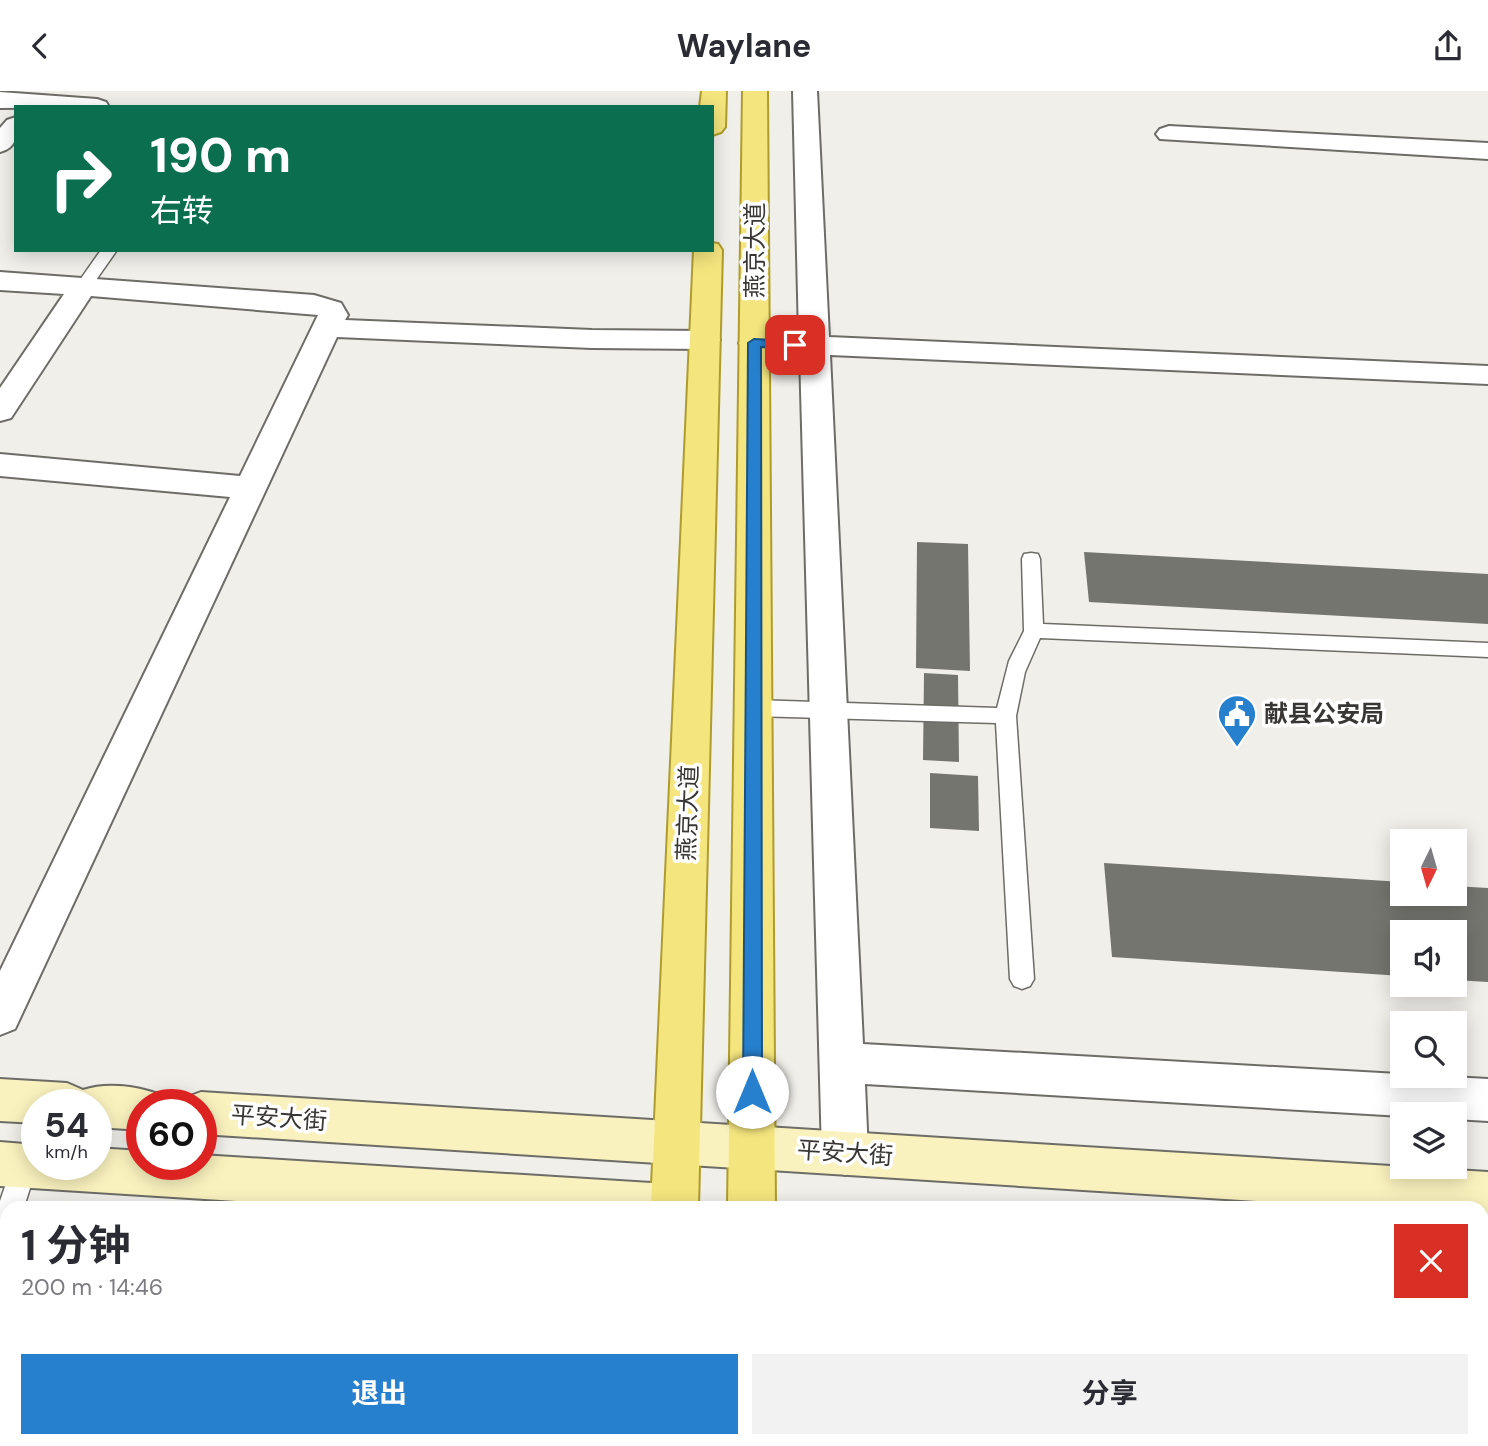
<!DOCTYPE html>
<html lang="zh">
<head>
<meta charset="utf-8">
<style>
  body { margin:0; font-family:"DM Sans","Noto Sans SC",sans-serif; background:#f2f2f3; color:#2b2b33; height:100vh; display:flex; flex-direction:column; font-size:26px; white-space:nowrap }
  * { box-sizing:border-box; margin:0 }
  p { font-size:23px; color:#7c7c81 }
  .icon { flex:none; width:38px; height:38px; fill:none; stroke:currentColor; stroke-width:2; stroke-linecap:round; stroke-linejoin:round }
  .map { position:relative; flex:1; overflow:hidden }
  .details { position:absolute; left:0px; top:1110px; width:1489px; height:247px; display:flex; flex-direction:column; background:#fff; border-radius:21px 21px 0 0; box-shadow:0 4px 18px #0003 }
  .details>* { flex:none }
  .hud { position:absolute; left:14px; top:14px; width:700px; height:147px; border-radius:0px; box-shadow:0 4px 18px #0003; background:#0b6e4f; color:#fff; overflow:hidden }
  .needle { width:46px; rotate:185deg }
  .controls { position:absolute; left:1390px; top:738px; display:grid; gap:14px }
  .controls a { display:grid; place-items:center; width:77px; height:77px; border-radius:0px; background:#fff; box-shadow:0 4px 18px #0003; font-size:35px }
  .speed { position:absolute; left:21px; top:998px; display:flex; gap:14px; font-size:35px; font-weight:700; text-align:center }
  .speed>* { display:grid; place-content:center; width:91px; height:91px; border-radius:50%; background:#fff; box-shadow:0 4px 18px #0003; line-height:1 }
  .speed small { font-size:18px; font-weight:400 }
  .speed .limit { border:10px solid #d22; background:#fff; color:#111 }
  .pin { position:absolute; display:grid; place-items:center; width:60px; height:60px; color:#fff; margin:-30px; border-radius:14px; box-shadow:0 4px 10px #0006 }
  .me { position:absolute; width:77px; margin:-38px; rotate:0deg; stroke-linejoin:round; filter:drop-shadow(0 0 5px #0008) }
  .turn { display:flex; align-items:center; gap:24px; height:147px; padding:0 21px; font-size:32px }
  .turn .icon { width:91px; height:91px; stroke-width:2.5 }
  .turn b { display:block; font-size:49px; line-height:60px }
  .round { display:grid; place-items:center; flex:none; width:74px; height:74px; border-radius:0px; background:#f2f2f3 }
  .headline { display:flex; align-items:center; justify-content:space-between; height:119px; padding:0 21px }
  h1 { font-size:42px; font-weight:700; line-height:52px }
  .cta { display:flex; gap:14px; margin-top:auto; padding:14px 21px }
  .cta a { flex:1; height:80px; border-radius:0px; background:#2780cd; color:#fff; font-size:28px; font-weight:700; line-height:80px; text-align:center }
  .cta a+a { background:#f2f2f3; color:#2b2b33 }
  header { display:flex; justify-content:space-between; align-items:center; height:91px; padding:0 21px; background:#fff; font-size:32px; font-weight:700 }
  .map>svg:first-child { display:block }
  .building { fill:#757570 }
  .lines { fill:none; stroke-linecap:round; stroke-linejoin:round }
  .service-casing { stroke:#6d6c67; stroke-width:3 }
  .minor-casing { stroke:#6d6c67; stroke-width:4 }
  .secondary-casing { stroke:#6d6c67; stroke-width:4 }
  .primary-casing { stroke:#ae9c2d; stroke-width:4 }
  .service { fill:#fff; fill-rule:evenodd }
  .minor { fill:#fff; fill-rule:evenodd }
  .secondary { fill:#faf2be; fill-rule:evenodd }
  .primary { fill:#f5e57e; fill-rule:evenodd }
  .route { fill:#2780cd; stroke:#195385; stroke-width:2 }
  .labels { text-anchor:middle; stroke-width:7; stroke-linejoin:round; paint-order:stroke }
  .street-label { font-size:24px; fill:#383735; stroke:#fff }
  .poi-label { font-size:24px; font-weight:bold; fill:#383735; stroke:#fff; text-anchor:start }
</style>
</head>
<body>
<header><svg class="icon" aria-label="back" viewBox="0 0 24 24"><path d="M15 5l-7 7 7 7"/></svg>Waylane<svg class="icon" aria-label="share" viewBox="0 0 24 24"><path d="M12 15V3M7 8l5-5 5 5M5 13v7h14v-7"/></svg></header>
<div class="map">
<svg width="1488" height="1355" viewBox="0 0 1488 1355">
  <rect width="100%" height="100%" fill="#f0efea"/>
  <!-- building -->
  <path class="building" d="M917,451L968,453L970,580L916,577Z
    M1084,461L1488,483V533L1089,511Z
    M924,582L958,584L959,671L923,669Z
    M930,682L978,685L979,740L930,737Z
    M1104,772L1402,791V803H1454V795L1488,797V891L1454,889V842H1402V885L1112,866Z"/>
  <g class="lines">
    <!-- service casing -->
    <g class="service-casing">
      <path id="service" d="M101,159H117L89,199H77L75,196Z
        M1031,462L1038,463L1040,468L1043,533L1488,552V566L1040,547L1025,581L1016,625L1034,888L1030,895L1022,898L1014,895L1010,888L996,632L753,625L746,622L743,617L746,612L753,609L997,617L1009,570L1024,540L1022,468L1024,463Z
        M24,1063L33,1067L37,1075L24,1116H7V1162L0,1165V1110L15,1067Z"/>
    </g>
    <!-- minor casing -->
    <g class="minor-casing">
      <path id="minor" d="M793,0H817L829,246L1488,275V293L830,264L863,953L1488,988V1030L1454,1028V1024L1402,1025L865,993L868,1062L861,1077L845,1084L829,1077L822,1062L800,263L743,258L739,252L743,246L754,243L799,245Z
        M0,1L97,8L106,11L109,16L0,17Z
        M16,26C16,43 19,56 0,61V37L7,29Z
        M1169,35L1488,52V68L1160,48L1156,43L1160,38Z
        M0,181L314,204L341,212L348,224L345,229L592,239L705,240L716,243L720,249L716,255L705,258L592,257L337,246L15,938L0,944V880L230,406L0,385V363L240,385L318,224L91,205L11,327L0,330V297L64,203L0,199Z"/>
    </g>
    <!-- secondary casing -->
    <g class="secondary-casing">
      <path id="secondary" d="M0,988L67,992L83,999C106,991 136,995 158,1003L162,1013H142V1039L96,1036V1013H37V1032L0,1030Z
        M201,1001L1488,1081V1125H1482V1116H1351L201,1043V1013H182L185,1007Z
        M0,1051L37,1054V1073H96V1057L142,1060V1073H201V1064L667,1093L684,1100L691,1116H331L0,1095Z
        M1482,1145H1488V1193H1482Z"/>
    </g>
    <!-- primary casing -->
    <g class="primary-casing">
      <path id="primary" d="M702,0H726L725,36L721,41L712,44V16H700Z
        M743,0H767L775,1116H728Z
        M712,152L718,153L722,159L698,1116H651L694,159H712Z
        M639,1349H691V1355H639Z
        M725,1349H777V1355H725Z"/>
    </g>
    <!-- service -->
    <use href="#service" class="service"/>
    <!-- minor -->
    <use href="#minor" class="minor"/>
    <!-- secondary -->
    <use href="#secondary" class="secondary"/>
    <!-- primary -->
    <use href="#primary" class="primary"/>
  </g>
  <!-- route -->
  <path class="route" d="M754,248L795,250L801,254L795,258L761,256L762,1001L759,1007L752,1010L746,1007L743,1001L748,252Z"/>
  <!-- icons -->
  <defs>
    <g id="civic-pin" transform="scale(2.0125)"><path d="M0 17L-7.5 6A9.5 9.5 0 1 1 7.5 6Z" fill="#2780cd" stroke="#fff"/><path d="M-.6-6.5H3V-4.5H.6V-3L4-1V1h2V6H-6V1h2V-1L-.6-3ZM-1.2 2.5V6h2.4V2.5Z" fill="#fff"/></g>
  </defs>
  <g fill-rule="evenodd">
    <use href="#civic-pin" x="1237" y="623"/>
  </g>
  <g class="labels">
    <!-- street labels -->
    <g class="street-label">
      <text transform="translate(755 159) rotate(-90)" y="8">燕京大道</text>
      <text transform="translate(688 722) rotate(-88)" y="8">燕京大道</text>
      <text transform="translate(279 1027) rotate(4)" y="8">平安大街</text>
      <text transform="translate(845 1062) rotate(4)" y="8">平安大街</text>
    </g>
    <!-- poi labels -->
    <g class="poi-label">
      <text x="1264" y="631">献县公安局</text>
    </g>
  </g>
</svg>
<div class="controls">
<a><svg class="needle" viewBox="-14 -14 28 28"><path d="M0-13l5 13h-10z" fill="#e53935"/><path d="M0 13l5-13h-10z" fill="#7c7c81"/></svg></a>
<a><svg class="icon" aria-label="sound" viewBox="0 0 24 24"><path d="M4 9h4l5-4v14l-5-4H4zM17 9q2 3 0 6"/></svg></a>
<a><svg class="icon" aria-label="search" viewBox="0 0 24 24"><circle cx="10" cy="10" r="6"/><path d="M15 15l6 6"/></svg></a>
<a><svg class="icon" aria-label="layers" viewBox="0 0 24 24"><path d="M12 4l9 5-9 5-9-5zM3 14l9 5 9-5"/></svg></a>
</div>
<div class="speed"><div>54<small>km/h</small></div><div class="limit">60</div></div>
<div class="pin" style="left:795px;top:254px;background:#d93025"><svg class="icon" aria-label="arrive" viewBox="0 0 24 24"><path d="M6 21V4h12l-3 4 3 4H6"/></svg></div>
<svg class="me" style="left:752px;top:1001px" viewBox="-20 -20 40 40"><circle r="19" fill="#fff"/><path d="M0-13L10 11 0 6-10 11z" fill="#2780cd"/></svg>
<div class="hud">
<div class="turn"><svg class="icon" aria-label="right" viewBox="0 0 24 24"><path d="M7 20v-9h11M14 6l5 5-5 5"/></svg><div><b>190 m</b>右转</div></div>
</div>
<section class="details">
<div class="headline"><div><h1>1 分钟</h1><p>200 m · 14:46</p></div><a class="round" style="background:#d93025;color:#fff"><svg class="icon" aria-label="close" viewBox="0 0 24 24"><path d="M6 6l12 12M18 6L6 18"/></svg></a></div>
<div class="cta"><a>退出</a><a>分享</a></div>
</section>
</div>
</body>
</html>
